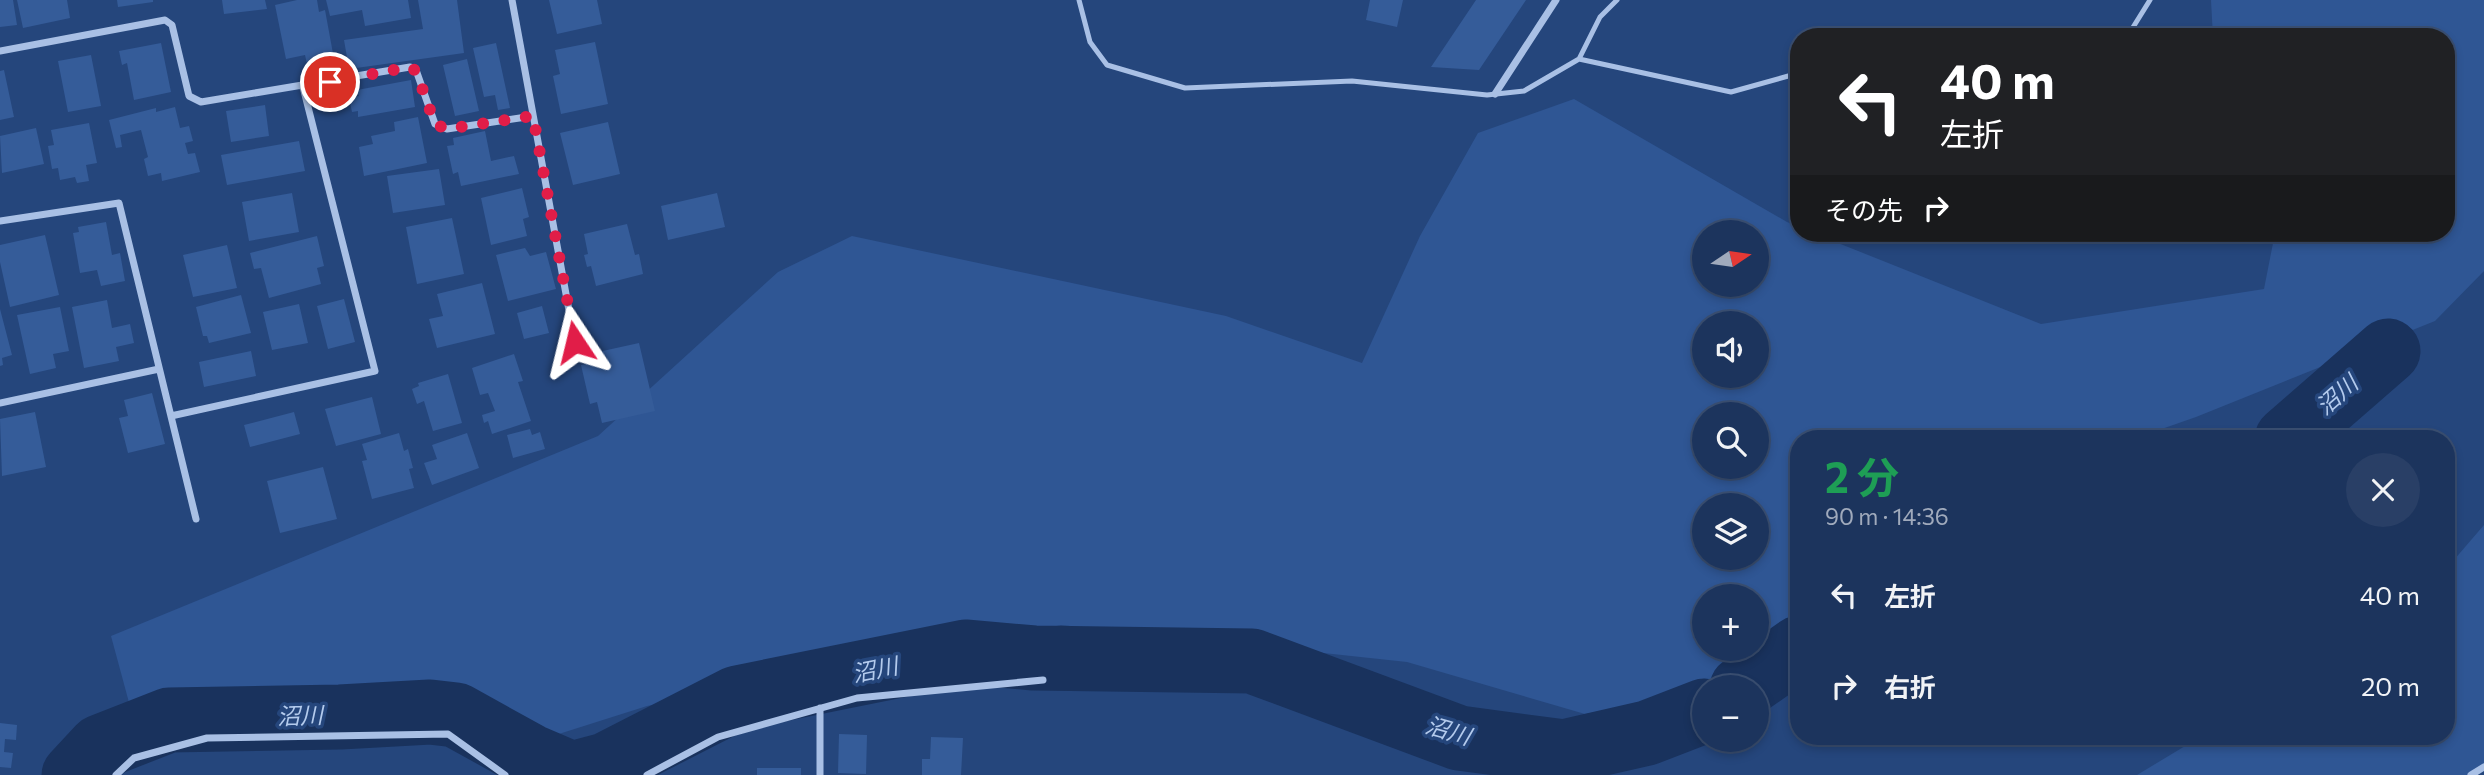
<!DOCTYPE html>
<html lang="ja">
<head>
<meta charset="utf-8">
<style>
  body { margin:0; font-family:Commissioner,"Noto Sans JP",sans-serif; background:#293f66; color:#f1f3f6; height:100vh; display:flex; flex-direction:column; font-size:26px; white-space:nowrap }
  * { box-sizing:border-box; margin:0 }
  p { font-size:23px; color:#a0aabc }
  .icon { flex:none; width:38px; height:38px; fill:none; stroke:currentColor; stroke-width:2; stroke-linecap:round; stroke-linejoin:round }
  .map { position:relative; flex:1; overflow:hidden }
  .side { position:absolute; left:1790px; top:430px; width:665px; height:315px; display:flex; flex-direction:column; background:#1c345d; border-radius:28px; box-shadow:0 4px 10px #0003,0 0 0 2px #3a4f72 }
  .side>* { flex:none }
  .top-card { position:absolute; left:1790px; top:28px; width:665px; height:214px; border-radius:28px; box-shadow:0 4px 10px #0003,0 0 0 2px #3a4f72; background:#202124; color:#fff; overflow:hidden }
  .needle { width:46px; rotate:77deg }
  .buttons { position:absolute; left:1692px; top:220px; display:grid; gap:14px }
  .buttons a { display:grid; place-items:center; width:77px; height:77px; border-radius:50%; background:#1c345d; box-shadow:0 4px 10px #0003,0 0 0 2px #3a4f72; font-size:35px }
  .pin { position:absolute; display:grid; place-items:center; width:60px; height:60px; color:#fff; margin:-30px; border:4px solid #fff; border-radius:50%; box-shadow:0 2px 7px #0007 }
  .me { position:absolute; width:77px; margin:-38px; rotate:350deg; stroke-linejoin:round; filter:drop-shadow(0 0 5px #0008) }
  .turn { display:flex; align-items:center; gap:24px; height:147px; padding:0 35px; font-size:32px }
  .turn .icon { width:91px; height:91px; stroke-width:2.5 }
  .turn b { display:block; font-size:49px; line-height:60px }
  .then { display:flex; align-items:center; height:66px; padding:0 35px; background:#0003; gap:14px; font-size:26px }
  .round { display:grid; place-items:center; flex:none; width:74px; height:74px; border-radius:37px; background:#293f66 }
  .overview { display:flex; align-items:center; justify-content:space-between; height:119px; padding:0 35px }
  h1 { font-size:42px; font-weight:700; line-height:52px; color:#1e9e55 }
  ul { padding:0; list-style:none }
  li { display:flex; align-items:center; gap:21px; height:91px; padding:0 35px }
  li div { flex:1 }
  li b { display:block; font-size:26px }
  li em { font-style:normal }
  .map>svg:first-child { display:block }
  .green { fill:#2f5694; fill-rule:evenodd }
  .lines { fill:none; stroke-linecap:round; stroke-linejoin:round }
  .river { stroke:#19325d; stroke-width:65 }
  .building { fill:#355c99 }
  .service { stroke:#a9c0e5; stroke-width:5 }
  .minor { stroke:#a9c0e5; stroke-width:7 }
  .route { stroke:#e11d48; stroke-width:12; stroke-dasharray:0 21.6 }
  .labels { text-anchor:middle; stroke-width:7; stroke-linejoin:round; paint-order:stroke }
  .water-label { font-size:23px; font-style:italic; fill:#b4cbed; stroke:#25467c }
</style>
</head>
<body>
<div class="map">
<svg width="2484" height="775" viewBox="0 0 2484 775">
  <rect width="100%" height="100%" fill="#25467c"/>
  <!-- green -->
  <path class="green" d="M2211,0H2484V271L2435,321L2196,417L2133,439H1799V674L1726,688H1704V692L1585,714L1407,662L1061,625L647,706L543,739L430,712L278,688L137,732L111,636L598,436L778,272L852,236L1226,316L1362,363L1420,236L1478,133L1574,99L1787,222L1799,227V233H1813L2041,324L2264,289L2275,233H2446V37H2213ZM1704,233H1757V285H1704ZM1704,324H1757V376H1704ZM1704,415H1757V467H1704ZM1704,506H1757V558H1704ZM1704,597H1757V649H1704Z
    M2484,525V767L2471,775H2137L2200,737H2446L2447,568Z"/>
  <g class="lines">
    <!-- river -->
    <path class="river" d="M2287,439L2388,351
      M1742,688L1799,648
      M74,775L100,747L169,720L340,717L430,712L456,715L530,756L572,774L606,765L737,698L965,652L1034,658L1252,661L1459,738L1564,752L1647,733L1704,711"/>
  </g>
  <!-- building -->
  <path class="building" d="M0,0H13L17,25L0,27Z
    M17,0H67L70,18L23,28Z
    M117,0H153V2L118,7Z
    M222,0H265L267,9L224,14Z
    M297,0H317L319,12L325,10L334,59L307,64L305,55L286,59L275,5Z
    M326,0H408L411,18L365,26L362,10L330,16Z
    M418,0H457L464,53L349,69L344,40L423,29Z
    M549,0H597L602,24L557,34Z
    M1370,0H1403L1397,27L1366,20Z
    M1476,0H1526L1479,70L1431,67Z
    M595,42L608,104L561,114L553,76L560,74L555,50Z
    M161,43L171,92L134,100L127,63L122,65L119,51Z
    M496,43L510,108L498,110L495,95L484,97L473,48Z
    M91,55L101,106L68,112L58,61Z
    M467,59L479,111L455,116L443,65Z
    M4,70L14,117L0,120V71Z
    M411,80L415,107L358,117V111L352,112L349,98L359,96L357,90Z
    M265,105L269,136L231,142L226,111Z
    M175,107L180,128L189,126L193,141L185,143L188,154L195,153L200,172L162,181L161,173L148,176L144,159L148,157L141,130L120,135L122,147L116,148L109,120L156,108V112Z
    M418,117L427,163L364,176L359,147L373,144L371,136L395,131L394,122Z
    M608,122L620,174L573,185L560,133Z
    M89,123L97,163L86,165L89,181L77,183L75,177L60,180L58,168L52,169L48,146L54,145L51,130Z
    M36,128L44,164L2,173L0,136Z
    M485,131L491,161L514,156L519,174L461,186L458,172L453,174L447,146L454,145L453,138Z
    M299,141L305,171L227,185L221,155Z
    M439,169L445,205L393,213L387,176Z
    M522,188L529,217L523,219L527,236L491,245L481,198Z
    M292,193L299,232L249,241L242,202Z
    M717,193L725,227L668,240L661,206Z
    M452,218L464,274L417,284L406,227Z
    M106,222L112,255L120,253L125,281L101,286L97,270L80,273L73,233L79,232L78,227Z
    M627,224L635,255L639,254L643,274L596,286L591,266L587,267L584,255L588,254L584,234Z
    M45,235L59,295L10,307L0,262V245Z
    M317,236L324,266L317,268L321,284L269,298L261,268L254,269L250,253Z
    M227,245L237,288L193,297L183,255Z
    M525,248L530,256L546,252L556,289L508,301L496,255Z
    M482,283L495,334L437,348L429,319L443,316L437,294Z
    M241,295L251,333L209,343L207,336H203L196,307Z
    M344,299L355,342L328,349L317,306Z
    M107,300L112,328L130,324L134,343L116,347L119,361L84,368L72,307Z
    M299,304L308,343L272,350L263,312Z
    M542,306L549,333L524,339L517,313Z
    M60,307L69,351L53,354L56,368L30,374L17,315Z
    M0,309L12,355L2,358L3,365L0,366Z
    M639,343L655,411L602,423L597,402L590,404L581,365L591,363L589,354Z
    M251,351L256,376L204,387L199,362Z
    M514,354L523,381L518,382L531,421L492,434L488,421L484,423L482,415L495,411L488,393L480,395L472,368Z
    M448,374L462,423L433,431L424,401L417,404L412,389L419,386L418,383Z
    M152,393L165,444L128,453L119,418L128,416L124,400Z
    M372,397L381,434L336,446L325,409Z
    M35,412L46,467L2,476L0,419Z
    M294,412L300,434L250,447L244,425Z
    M530,429L532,435L540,432L545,449L513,458L507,435Z
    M399,433L404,451L408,449L413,468L409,469L414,488L372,499L362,461L367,460L362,444Z
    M467,433L479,468L432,485L424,463L437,459L432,445Z
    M323,467L337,519L280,533L267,481Z
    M0,723L17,725L16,740L5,739L4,752L13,753L11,768L0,767Z
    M839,734L867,735L866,774L838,773Z
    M931,737L963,738L961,775H922V759H930Z
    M757,768H801V775H757Z"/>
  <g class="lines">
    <!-- service -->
    <path class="service" d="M1079,0L1090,42L1107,65L1185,88L1352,81L1487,95L1524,91L1579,59L1600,17L1617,0
      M2127,37L2150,0
      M1579,59L1731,92L1799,73
      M1962,233L1963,236"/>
    <!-- minor -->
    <path class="minor" d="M512,0L575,343
      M0,51L165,20L172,25L189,96L201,102L410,67L416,70L435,124L447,129L533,116
      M1495,94L1556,0
      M0,221L119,203L196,519
      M0,403L159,369
      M171,416L375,371L303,87
      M116,775L134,758L207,738L448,734L505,775
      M647,775L718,737L857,698L1043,680
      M820,775V708
      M2471,775L2484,767"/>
  </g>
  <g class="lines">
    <!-- route -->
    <path class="route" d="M330,82L410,67L416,71L435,124L447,129L533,116L575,342"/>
  </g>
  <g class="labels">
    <!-- water labels -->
    <g class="water-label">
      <text transform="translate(2337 395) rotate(-41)" y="8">沼川</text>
      <text transform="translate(875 670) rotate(-11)" y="8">沼川</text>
      <text transform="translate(300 716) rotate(-2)" y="8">沼川</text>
      <text transform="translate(1448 731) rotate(16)" y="8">沼川</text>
    </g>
  </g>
</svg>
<div class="buttons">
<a><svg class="needle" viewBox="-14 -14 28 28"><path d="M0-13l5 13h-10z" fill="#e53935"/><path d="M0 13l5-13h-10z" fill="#a0aabc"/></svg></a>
<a><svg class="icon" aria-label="sound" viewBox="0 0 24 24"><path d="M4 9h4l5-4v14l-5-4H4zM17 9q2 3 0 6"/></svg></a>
<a><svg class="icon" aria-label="search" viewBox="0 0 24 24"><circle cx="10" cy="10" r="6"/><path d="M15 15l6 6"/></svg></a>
<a><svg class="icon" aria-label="layers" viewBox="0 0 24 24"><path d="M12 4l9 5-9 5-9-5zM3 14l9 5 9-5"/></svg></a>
<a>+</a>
<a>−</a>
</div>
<div class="pin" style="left:330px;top:82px;background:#d93025"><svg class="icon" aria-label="arrive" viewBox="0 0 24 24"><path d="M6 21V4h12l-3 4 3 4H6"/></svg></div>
<svg class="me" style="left:575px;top:342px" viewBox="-20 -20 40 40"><path d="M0-17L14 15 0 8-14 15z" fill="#e11d48" stroke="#fff" stroke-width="4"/></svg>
<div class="top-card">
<div class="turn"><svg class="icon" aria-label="left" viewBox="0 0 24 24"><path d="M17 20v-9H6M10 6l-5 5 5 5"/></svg><div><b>40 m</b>左折</div></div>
<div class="then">その先<svg class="icon" aria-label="right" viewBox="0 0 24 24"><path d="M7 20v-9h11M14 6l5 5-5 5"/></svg></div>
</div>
<section class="side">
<div class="overview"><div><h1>2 分</h1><p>90 m · 14:36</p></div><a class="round"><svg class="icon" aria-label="close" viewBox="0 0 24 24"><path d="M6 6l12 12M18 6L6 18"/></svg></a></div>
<ul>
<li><svg class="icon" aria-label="left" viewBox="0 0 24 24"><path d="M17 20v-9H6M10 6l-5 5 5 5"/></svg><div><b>左折</b></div><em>40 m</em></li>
<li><svg class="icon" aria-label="right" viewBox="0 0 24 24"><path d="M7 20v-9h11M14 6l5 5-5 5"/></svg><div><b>右折</b></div><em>20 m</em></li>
</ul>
</section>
</div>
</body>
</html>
